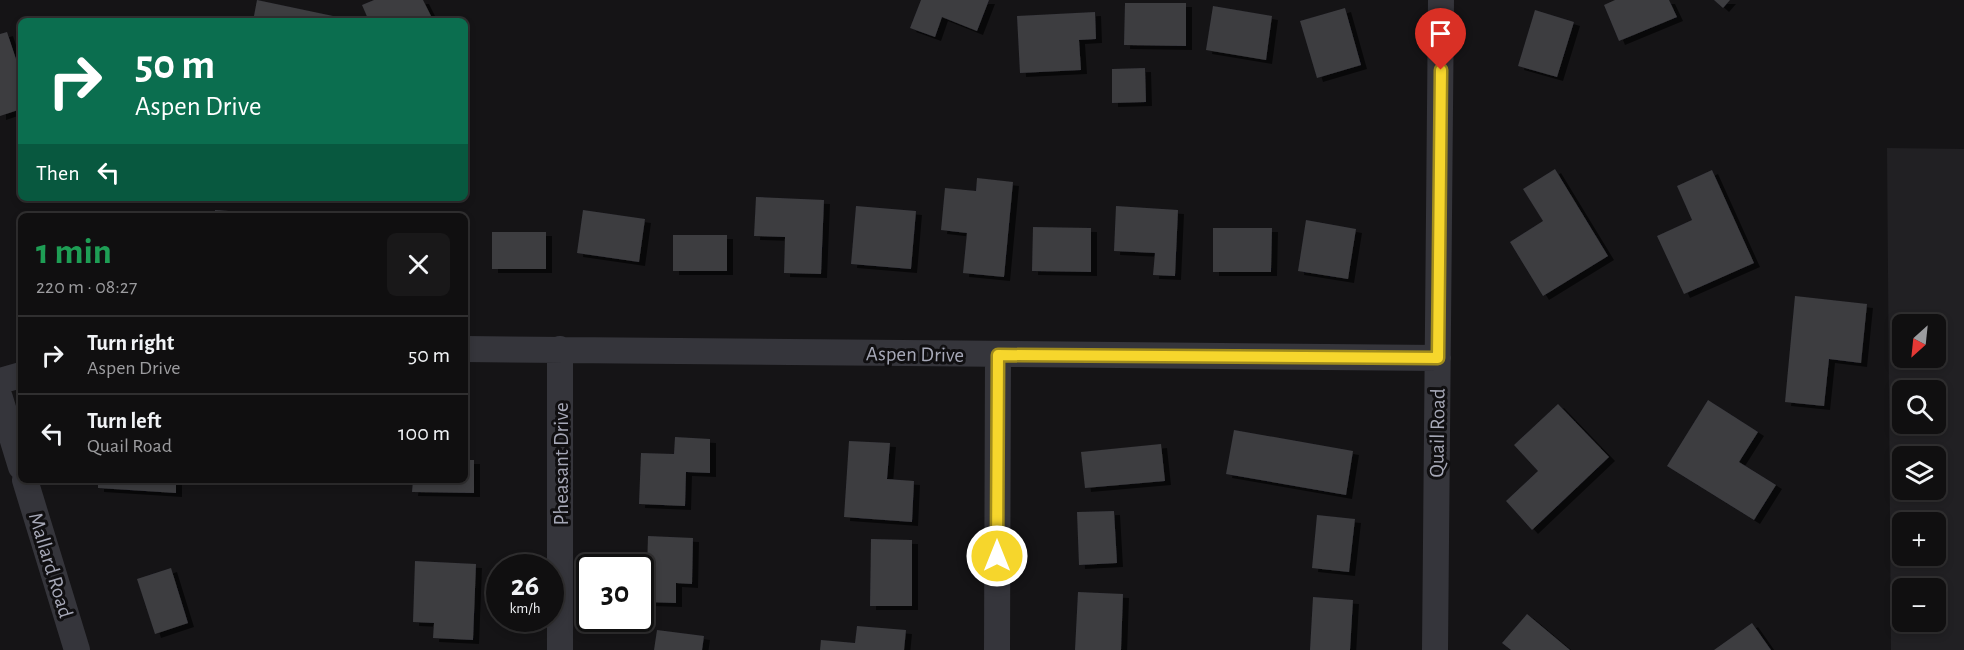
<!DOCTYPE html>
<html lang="en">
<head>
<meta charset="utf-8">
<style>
  body { margin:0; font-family:"Alegreya Sans",sans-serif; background:#191819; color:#f1f3f6; height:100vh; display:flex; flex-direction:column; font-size:22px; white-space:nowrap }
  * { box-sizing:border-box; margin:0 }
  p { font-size:20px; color:#9c9c9f }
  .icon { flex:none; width:33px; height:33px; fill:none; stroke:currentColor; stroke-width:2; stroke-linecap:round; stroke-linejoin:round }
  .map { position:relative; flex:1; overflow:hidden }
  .details { position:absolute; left:18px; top:213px; width:450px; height:270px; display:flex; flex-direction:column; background:#100f10; border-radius:9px; box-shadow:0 3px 9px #0003,0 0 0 2px #302f30 }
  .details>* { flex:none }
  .hud { position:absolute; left:18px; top:18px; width:450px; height:183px; border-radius:9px; box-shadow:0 3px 9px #0003,0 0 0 2px #302f30; background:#0b6e4f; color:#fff; overflow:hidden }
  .needle { width:39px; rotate:207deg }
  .buttons { position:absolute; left:1892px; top:314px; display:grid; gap:12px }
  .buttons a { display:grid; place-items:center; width:54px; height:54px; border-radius:9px; background:#100f10; box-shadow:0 3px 9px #0003,0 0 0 2px #302f30; font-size:30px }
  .speed { position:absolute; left:486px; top:554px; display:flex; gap:12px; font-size:30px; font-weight:700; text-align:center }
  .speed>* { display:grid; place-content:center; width:78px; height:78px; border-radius:50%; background:#100f10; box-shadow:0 3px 9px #0003,0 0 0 2px #302f30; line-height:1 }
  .speed small { font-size:15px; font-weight:400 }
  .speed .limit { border:3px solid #111; border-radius:9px; background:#fff; color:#111 }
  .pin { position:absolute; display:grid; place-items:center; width:51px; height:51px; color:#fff; margin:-62px -26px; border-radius:50% 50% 50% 0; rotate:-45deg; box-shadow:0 0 6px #0007 }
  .pin .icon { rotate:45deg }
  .me { position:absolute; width:66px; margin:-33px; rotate:0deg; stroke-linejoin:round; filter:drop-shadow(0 0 4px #0008) }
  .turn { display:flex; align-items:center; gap:21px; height:126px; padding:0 18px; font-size:27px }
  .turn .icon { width:78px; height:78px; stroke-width:2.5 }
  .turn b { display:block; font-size:42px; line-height:51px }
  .then { display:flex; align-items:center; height:57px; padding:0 18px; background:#0003; gap:12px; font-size:22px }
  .round { display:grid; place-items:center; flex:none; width:63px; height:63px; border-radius:9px; background:#191819 }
  .overview { display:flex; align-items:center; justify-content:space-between; height:102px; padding:0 18px }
  h1 { font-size:36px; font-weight:700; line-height:45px; color:#1e9e55 }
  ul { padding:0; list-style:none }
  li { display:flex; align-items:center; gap:18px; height:78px; padding:0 18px; border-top:2px solid #302f30 }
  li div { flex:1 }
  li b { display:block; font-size:22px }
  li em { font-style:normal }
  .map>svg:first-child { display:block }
  .built { fill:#212023; fill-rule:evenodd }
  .building { fill:#3c3c41; filter:url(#shadow) }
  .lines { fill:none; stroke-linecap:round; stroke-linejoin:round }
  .minor { stroke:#35353b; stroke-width:26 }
  .route-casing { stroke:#a08b1d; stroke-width:15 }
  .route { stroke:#f6d62c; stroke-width:10 }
  .labels { text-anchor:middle; stroke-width:6; stroke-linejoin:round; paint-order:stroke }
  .street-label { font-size:21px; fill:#a6a8b7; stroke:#100f11 }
</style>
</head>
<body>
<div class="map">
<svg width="1964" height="650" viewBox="0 0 1964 650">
  <defs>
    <filter id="shadow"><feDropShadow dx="6" dy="4" stdDeviation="0" flood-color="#0009"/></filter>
  </defs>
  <rect width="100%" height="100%" fill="#151416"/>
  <!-- built -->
  <path class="built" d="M1887,148L1964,149V650H1891ZM1902,324H1935V357H1902ZM1902,390H1935V423H1902ZM1902,456H1935V489H1902ZM1902,522H1935V555H1902ZM1902,588H1935V621H1902Z"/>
  <!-- building -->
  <path class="building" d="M257,0L333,16L332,21H253Z
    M374,0H423L433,20L369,21L362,5Z
    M921,0H989L977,31L942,17L935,37L910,28Z
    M1615,0H1669L1677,17L1619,41L1604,5Z
    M1714,0H1730L1723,8Z
    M1125,3H1186V46L1124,45Z
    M1213,6L1272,16L1266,60L1206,50Z
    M1345,8L1361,65L1317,78L1300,21Z
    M1535,10L1574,22L1557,77L1518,66Z
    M1095,12L1096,39L1079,40L1081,70L1020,73L1017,16Z
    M7,32L21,74V109L0,116V34Z
    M1145,68L1146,102L1112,103V69Z
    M1555,169L1608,256L1543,296L1510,242L1543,221L1523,189Z
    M1712,170L1754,263L1684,294L1657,236L1692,220L1677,186Z
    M977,178L1013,182L1004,277L963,273L967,233L941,230L945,188L976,191Z
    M756,197L824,200L821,274L784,273L785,237L754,236Z
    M856,206L916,211L911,269L851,264Z
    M1116,206L1178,210L1175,276L1153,275L1155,253L1114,251Z
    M215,210L268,214V216H215Z
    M583,210L645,219L639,262L577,253Z
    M1306,220L1356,229L1348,279L1298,271Z
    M1033,227L1091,228V272L1032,271Z
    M1213,228H1272L1271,272H1213Z
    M492,232H546V269H492Z
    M673,235H727V271H673Z
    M1795,296L1867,304L1861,363L1829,359L1824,406L1785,402Z
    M1708,400L1758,432L1739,462L1776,485L1754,520L1667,466Z
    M1558,404L1609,457L1532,530L1506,501L1538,471L1514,445Z
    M1234,430L1353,451L1346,495L1226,474Z
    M675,437L710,439V473L686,472L685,506L639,504L641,453L674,454Z
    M849,441L890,443L887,479L914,481L912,522L844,517Z
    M1161,444L1165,481L1085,488L1081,452Z
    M465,460H474V493L412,492L413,480H465Z
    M98,480H176V493L98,488Z
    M1114,511L1117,563L1079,565L1077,512Z
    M1317,515L1355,519L1349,572L1312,568Z
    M648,536L693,538L692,584L676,583V603L646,602Z
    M871,539L912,540V606H870Z
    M415,561L476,564L473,640L433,638L434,623L413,622Z
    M171,568L188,623L155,634L137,579Z
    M1078,592L1123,594L1121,650H1075Z
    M1313,597L1353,600L1350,650H1310Z
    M1527,614L1570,650H1511L1502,643Z
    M1752,623L1771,650H1714Z
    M857,626L906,630L904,650H820L821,640L855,643Z
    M657,630L704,636L702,650H654Z"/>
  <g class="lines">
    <!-- minor -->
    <path class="minor" d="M465,349L1438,358
      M0,381L21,375
      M0,398L21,467
      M25,480L77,650
      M560,650V349
      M997,650L998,355
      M1435,650L1441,0"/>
  </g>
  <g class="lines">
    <!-- route casing -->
    <g class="route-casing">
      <path id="route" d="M997,556L998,355L1438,358L1441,70"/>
    </g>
    <!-- route -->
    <use href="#route" class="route"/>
  </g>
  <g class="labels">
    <!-- street labels -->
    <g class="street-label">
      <text transform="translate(915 354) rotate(1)" y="7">Aspen Drive</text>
      <text transform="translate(1437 433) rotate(-89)" y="7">Quail Road</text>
      <text transform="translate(561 464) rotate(-90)" y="7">Pheasant Drive</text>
      <text transform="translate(51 565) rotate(73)" y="7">Mallard Road</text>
    </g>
  </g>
</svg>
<div class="buttons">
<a><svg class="needle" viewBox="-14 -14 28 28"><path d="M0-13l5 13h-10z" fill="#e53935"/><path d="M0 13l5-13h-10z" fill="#9c9c9f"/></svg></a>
<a><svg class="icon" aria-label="search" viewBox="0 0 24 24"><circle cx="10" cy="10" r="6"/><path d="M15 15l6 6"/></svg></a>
<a><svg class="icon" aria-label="layers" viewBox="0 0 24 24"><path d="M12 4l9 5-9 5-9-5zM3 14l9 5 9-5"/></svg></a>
<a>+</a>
<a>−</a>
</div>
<div class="speed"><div>26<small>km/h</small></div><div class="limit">30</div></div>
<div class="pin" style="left:1441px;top:70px;background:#d93025"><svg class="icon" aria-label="arrive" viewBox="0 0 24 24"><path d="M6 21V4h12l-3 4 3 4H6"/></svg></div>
<svg class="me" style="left:997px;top:556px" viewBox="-20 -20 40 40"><circle r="17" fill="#f6d62c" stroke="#fff" stroke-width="3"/><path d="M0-11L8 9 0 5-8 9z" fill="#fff"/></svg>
<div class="hud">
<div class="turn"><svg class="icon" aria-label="right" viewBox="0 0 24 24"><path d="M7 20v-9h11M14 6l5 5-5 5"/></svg><div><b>50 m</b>Aspen Drive</div></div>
<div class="then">Then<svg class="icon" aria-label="left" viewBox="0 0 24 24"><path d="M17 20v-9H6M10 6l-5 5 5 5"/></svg></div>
</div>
<section class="details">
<div class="overview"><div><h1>1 min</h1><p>220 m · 08:27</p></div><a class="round"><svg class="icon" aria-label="close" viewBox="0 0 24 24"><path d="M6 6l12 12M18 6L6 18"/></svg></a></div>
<ul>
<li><svg class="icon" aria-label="right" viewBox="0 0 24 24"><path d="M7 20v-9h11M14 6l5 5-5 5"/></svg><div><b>Turn right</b><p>Aspen Drive</p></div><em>50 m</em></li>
<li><svg class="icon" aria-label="left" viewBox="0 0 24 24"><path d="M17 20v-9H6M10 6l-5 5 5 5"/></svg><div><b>Turn left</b><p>Quail Road</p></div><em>100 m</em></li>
</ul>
</section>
</div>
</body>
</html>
